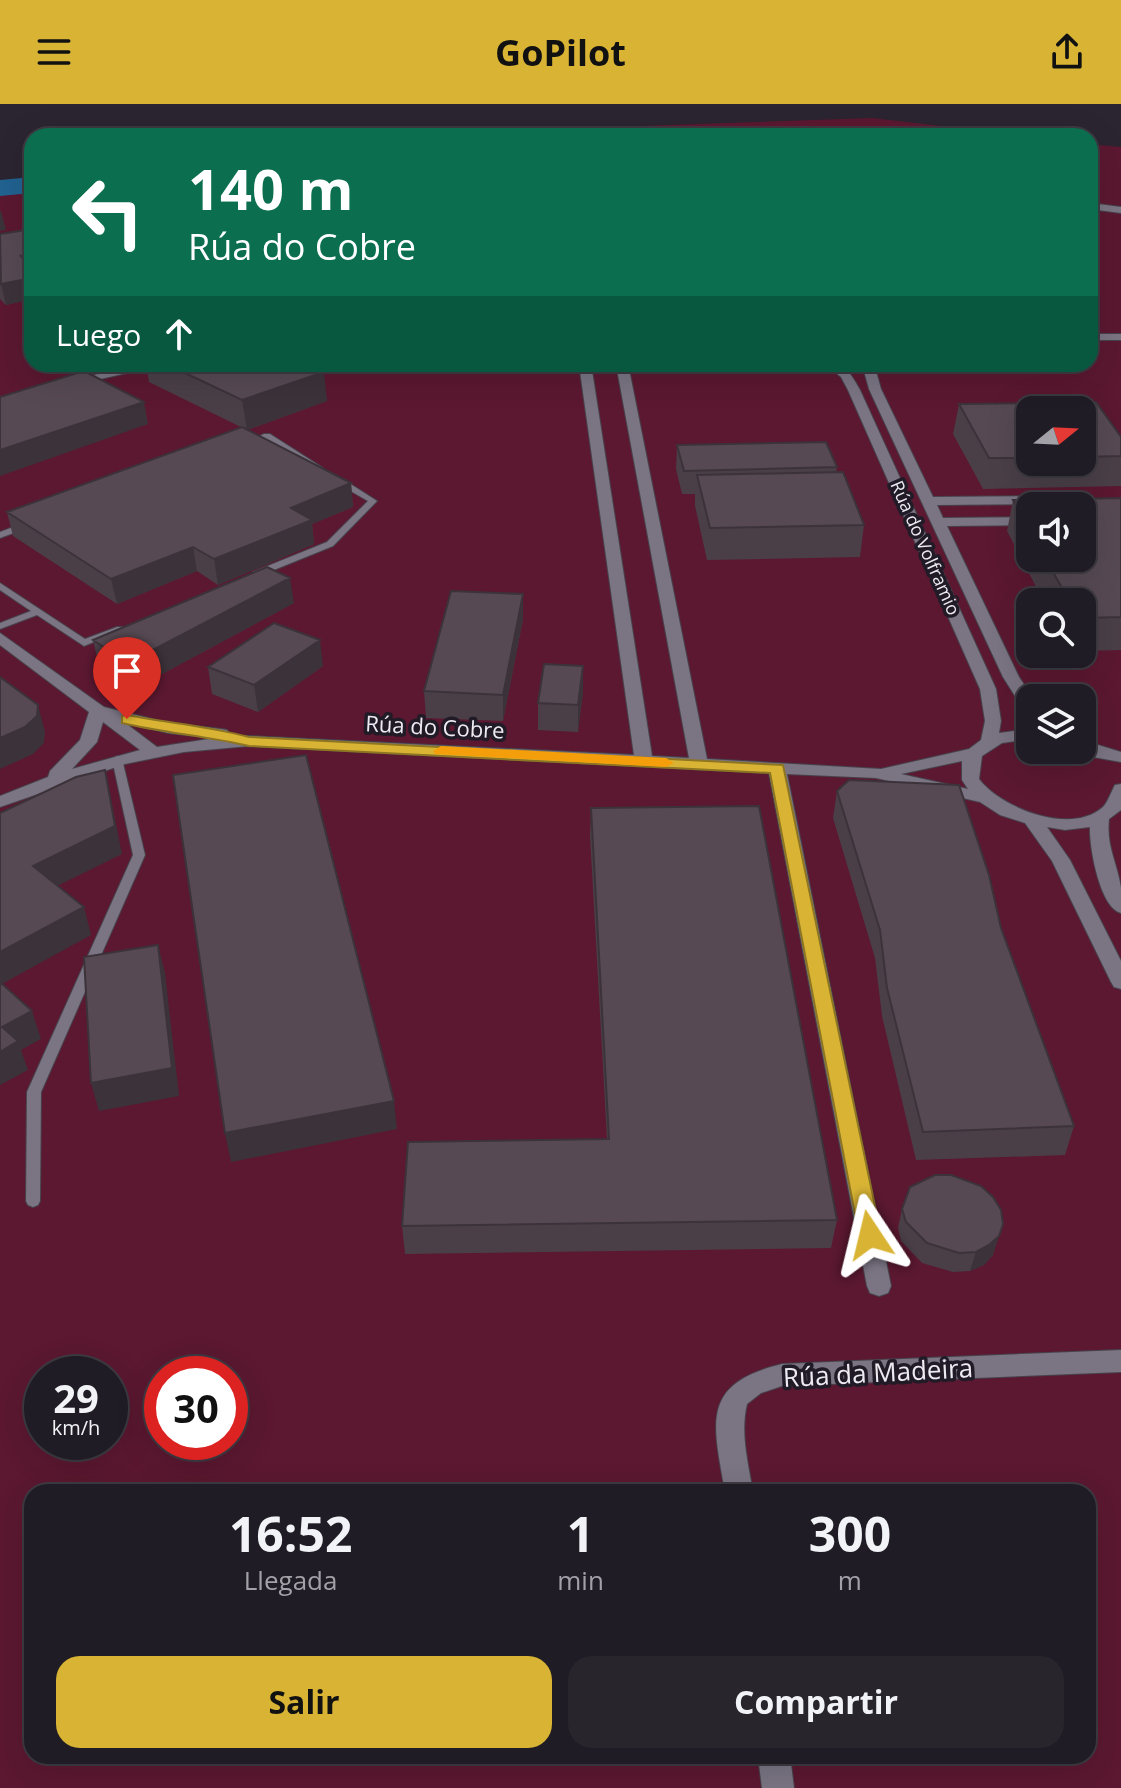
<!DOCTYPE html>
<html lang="es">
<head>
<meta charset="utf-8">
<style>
  body { margin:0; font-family:"Open Sans",sans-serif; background:#28252d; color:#f1f3f6; height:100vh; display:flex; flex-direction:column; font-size:30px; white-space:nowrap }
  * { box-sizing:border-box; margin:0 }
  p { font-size:26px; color:#a2a1a7 }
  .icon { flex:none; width:44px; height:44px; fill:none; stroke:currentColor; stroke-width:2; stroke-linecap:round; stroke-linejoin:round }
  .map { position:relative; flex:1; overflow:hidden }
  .drawer { position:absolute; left:24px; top:1380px; width:1072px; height:280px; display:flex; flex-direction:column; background:#201c25; border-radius:24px; box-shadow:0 8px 32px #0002,0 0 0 2px #3d3a42 }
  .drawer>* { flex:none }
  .top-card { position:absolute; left:24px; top:24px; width:1074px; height:244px; border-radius:24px; box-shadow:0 8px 32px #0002,0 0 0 2px #3d3a42; background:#0b6e4f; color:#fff; overflow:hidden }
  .needle { width:52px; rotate:72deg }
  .tools { position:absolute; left:1016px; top:292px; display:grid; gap:16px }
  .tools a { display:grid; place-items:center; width:80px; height:80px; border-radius:16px; background:#201c25; box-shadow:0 8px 32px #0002,0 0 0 2px #3d3a42; font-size:40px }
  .speed { position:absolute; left:24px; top:1252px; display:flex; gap:16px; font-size:40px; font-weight:700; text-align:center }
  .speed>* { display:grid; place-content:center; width:104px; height:104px; border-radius:50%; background:#201c25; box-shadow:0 8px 32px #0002,0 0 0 2px #3d3a42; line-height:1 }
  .speed small { font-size:20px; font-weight:400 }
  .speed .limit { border:12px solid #d22; background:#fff; color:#111 }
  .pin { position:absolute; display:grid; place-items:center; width:68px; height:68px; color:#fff; margin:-82px -34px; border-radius:50% 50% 50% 0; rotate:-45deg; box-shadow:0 0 8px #0007 }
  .pin .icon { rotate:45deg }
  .me { position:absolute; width:88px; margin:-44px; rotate:350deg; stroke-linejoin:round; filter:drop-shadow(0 0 6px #0008) }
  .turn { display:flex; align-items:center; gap:28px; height:168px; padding:0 32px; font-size:36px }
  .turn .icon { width:104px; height:104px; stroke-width:2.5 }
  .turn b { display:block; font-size:56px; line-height:68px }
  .then { display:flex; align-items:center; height:76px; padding:0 32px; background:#0003; gap:16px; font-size:30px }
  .eta { display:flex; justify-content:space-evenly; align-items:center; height:136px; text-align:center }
  .eta b { font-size:48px; font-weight:700; line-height:56px }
  .action { display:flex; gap:16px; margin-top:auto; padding:16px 32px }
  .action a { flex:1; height:92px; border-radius:24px; background:#d9b434; color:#111; font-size:32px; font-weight:700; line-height:92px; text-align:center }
  .action a+a { background:#28252d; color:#f1f3f6 }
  header { display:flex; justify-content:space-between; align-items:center; height:104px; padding:0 32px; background:#d9b434; color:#111; font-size:36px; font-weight:700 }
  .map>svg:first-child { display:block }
  .green { fill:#5b1830; fill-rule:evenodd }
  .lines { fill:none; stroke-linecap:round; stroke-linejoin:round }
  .river { fill:#216291; fill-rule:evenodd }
  .lane-casing { stroke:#47434c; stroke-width:2 }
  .street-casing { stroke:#47434c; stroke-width:2 }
  .lane { fill:#7a7483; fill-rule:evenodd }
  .street { fill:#7a7483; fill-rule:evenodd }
  .wall { fill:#4a3f47; fill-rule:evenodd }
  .shaded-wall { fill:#3c333a }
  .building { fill:#564953; stroke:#3c333a; stroke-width:2 }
  .route { fill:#d9b434; stroke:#8d7522; stroke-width:2 }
  .slow { fill:#f59e0b }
  .labels { text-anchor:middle; stroke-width:7; stroke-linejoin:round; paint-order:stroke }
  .far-street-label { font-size:18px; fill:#edeaf2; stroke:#201b27 }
  .street-label { font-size:22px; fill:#edeaf2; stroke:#201b27 }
  .near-street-label { font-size:26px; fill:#edeaf2; stroke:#201b27 }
</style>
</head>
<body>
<header><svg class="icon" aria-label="menu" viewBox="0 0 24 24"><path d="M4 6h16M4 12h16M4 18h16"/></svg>GoPilot<svg class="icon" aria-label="share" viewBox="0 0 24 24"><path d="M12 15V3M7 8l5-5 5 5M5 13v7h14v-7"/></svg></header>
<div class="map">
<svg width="1121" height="1684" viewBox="0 0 1121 1684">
  <rect width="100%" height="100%" fill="#2a2531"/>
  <!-- green -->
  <path class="green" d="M872,14L1027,32H403L431,29Z
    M1090,40L1121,43V1684H0V79L32,75V260H1090ZM1030,306H1082V358H1030ZM1030,402H1082V454H1030ZM1030,498H1082V550H1030ZM1030,594H1082V646H1030ZM42,1270H110V1338H42ZM162,1270H230V1338H162ZM32,1388H1088V1652H32Z"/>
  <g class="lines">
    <!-- river -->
    <path class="river" d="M32,73V89L0,92V76Z"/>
    <!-- lane casing -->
    <g class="lane-casing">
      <path id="lane" d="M264,330H270L323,364L316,366L266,335L247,342L243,340Z
        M335,374H341L377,397L333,442L259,472H253V468L327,438L368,397L335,378Z
        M24,419L27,420V424L0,434V428Z
        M0,479L85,535L117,523H123L125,525L84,542L37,511L0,525V519L31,507L0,486Z
        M117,652L122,655L145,751L41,988L40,1097L38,1101L33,1103L28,1101L26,1097L27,988L133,751L112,655Z"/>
    </g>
    <!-- street casing -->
    <g class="street-casing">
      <path id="street" d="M737,29L758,32H733Z
        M1090,99L1121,103V109L1090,105Z
        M1090,230H1121V236H1090Z
        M142,260H166L70,282L64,278Z
        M579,260H591L652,652L689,654L616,260H628L707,655L881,665L969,645L981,636L985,617L980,585L848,286L841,273L826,260C846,260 851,270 860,286L996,585L1001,617L999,629L1030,625V635L1002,639L982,652L979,675C1001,704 1071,732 1103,703C1108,698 1111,688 1115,681L1121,680V706L1109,715C1106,743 1117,758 1121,784C1121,792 1121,801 1121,809C1100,804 1089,743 1090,723L1065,726L1047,723L1070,756L1121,857V885L1114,883L1111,878L1052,757L1025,719L1000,711L980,698L876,674L787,670L891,1182L888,1189L879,1192L870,1189L867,1182L769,669L249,642L184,648L125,660L0,703V692L48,673L50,667L80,636L89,608L0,541V529L104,603L168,619L221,625L227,626L229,630L227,633L249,632L634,651ZM103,618L140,646L72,665L97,638ZM124,618L168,629L215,634L157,643ZM962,657V676L968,685L901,670Z
        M866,260H878L876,267L881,285L933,393L1041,392L1048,396L1041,400L937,401L943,414L1030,413V421L947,422L1019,573L1033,594H1030V607L1024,606L1003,573L869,285L864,267Z
        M1082,636L1121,648V658L1093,653L1079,646H1082Z
        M1121,1246V1268L782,1282L761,1289L747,1300C740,1329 748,1359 753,1388H725C713,1318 700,1280 782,1260Z
        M758,1652H790L794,1684H762Z"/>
    </g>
    <!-- lane -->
    <use href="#lane" class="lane"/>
    <!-- street -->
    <use href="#street" class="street"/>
  </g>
  <!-- wall -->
  <path class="wall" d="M32,125V195L6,201L0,195V130Z
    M146,260H320L327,297L247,326L149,278Z
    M1096,298L1121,333V382L983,385L953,330L959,300ZM1030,306H1082V358H1030Z
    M677,341L837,363L836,368L864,421L860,453L707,456L695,402V390H682L676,365Z
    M351,379L353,403L312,420L314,440L218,481L197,467L117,500L13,432L7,408Z
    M1121,394V546L1082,547V498H1044L1007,427L1013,396ZM1030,402L1082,454H1030Z
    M523,490V515L503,617L426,614L424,587Z
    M294,499L134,585L99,562L93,536Z
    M323,562L258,608L212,590L208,563Z
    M583,588L578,628L538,626V599Z
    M837,687L1001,824L1074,1022L1065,1051L916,1056L882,912L875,854L833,714Z
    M591,704L837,1116L831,1144L405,1150L402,1122L607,1035L590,732Z
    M902,1105L993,1151L984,1161L970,1167L953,1168L922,1159L901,1137L898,1124Z"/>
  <!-- shaded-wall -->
  <path class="shaded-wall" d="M0,107H1L6,126L0,127Z
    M32,174V195L6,201L1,180Z
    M324,268L327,297L247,326L242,296Z
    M144,298L148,320L0,372V346Z
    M351,379L353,403L312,420L314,440L218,481L214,455L291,404Z
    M193,443L197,467L117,500L111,475Z
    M290,474L294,499L134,585L128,559Z
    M523,490V515L503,617V591Z
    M320,536L323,562L258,608L254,581Z
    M583,562V588L578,628V601Z
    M38,601L45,628L44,639L33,650L0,665V634Z
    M105,666L122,750L41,790L33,762Z
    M84,803L91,831L0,881V848Z
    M158,841L165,869L179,992L99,1007L91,979Z
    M32,907L41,935L21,946L28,966L0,981V948L2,923Z
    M394,997L397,1025L231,1058L225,1029Z
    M1003,1120L993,1151L984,1161L970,1167L976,1148Z"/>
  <!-- building -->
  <path class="building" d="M32,125V161L30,162L20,151L32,166V174L1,180L0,130Z
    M166,260H320L324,268L242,296Z
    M84,267L144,298L0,346V293Z
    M1096,298L1121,333V352L1082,353V306H1030V354H989L959,300Z
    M242,323L351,379L291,404L312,416L214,455L193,443L111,475L7,408Z
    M826,338L837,363L684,367L677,341Z
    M843,368L864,421L710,424L697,371Z
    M1121,394V513L1082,514V498H1070L1045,454H1082V402H1030V426L1013,396Z
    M267,463L290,474L128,559L93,536Z
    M451,487L523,490L503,591L424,587Z
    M274,519L320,536L254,581L208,563Z
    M544,560L583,562L578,601L538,599Z
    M0,573L38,601L37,612L25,623L0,634Z
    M306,651L394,997L225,1029L173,671Z
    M105,666L115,722L33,762L84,803L0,848V709L76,673Z
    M849,676L959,681L989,771L1001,824L1074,1022L923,1028L887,884L880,826L837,687Z
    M759,702L837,1116L402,1122L408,1038L609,1035L591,704Z
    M158,841L172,964L91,979L84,853Z
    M0,878L32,907L2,923L18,937L0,948Z
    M935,1071H951L981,1082L993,1093L1001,1106L1003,1120L999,1132L989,1141L976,1148L959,1149L927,1139L906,1118L902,1105L910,1083Z"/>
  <!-- route -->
  <path class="route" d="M127,611C168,619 209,622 249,633L783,661L881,1131L878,1137L870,1140L862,1137L859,1131L770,669L249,642C207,632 164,629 122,619V612Z"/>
  <!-- slow -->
  <path class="slow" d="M441,642L666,654L674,659L666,663L435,650L433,647Z"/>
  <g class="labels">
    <!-- far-street labels -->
    <g class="far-street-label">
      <text transform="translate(925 444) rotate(66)" y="6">Rúa do Volframio</text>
    </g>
    <!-- street labels -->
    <g class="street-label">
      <text transform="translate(435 623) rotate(3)" y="8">Rúa do Cobre</text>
    </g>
    <!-- near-street labels -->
    <g class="near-street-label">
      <text transform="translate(878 1269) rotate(-3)" y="9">Rúa da Madeira</text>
    </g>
  </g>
</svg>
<div class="tools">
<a><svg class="needle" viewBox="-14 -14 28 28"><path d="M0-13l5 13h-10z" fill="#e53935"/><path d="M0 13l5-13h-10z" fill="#a2a1a7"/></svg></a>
<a><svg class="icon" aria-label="sound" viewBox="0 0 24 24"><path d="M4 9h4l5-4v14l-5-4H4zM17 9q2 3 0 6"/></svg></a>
<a><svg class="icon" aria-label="search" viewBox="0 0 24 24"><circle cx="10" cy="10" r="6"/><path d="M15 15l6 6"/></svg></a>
<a><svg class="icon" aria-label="layers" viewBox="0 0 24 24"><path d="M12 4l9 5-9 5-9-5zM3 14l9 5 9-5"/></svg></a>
</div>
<div class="speed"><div>29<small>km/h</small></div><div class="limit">30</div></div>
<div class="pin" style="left:127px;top:615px;background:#d93025"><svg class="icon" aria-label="arrive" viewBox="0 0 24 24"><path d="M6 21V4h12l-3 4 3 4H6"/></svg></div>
<svg class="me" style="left:870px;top:1131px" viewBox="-20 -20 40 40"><path d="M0-17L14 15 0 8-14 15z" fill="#d9b434" stroke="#fff" stroke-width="4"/></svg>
<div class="top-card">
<div class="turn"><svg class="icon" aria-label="left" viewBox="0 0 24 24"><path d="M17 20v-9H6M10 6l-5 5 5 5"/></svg><div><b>140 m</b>Rúa do Cobre</div></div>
<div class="then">Luego<svg class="icon" aria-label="ahead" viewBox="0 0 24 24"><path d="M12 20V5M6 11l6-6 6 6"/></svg></div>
</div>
<section class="drawer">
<div class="eta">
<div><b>16:52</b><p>Llegada</p></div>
<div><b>1</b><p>min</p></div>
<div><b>300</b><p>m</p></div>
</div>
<div class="action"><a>Salir</a><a>Compartir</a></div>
</section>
</div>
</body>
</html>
